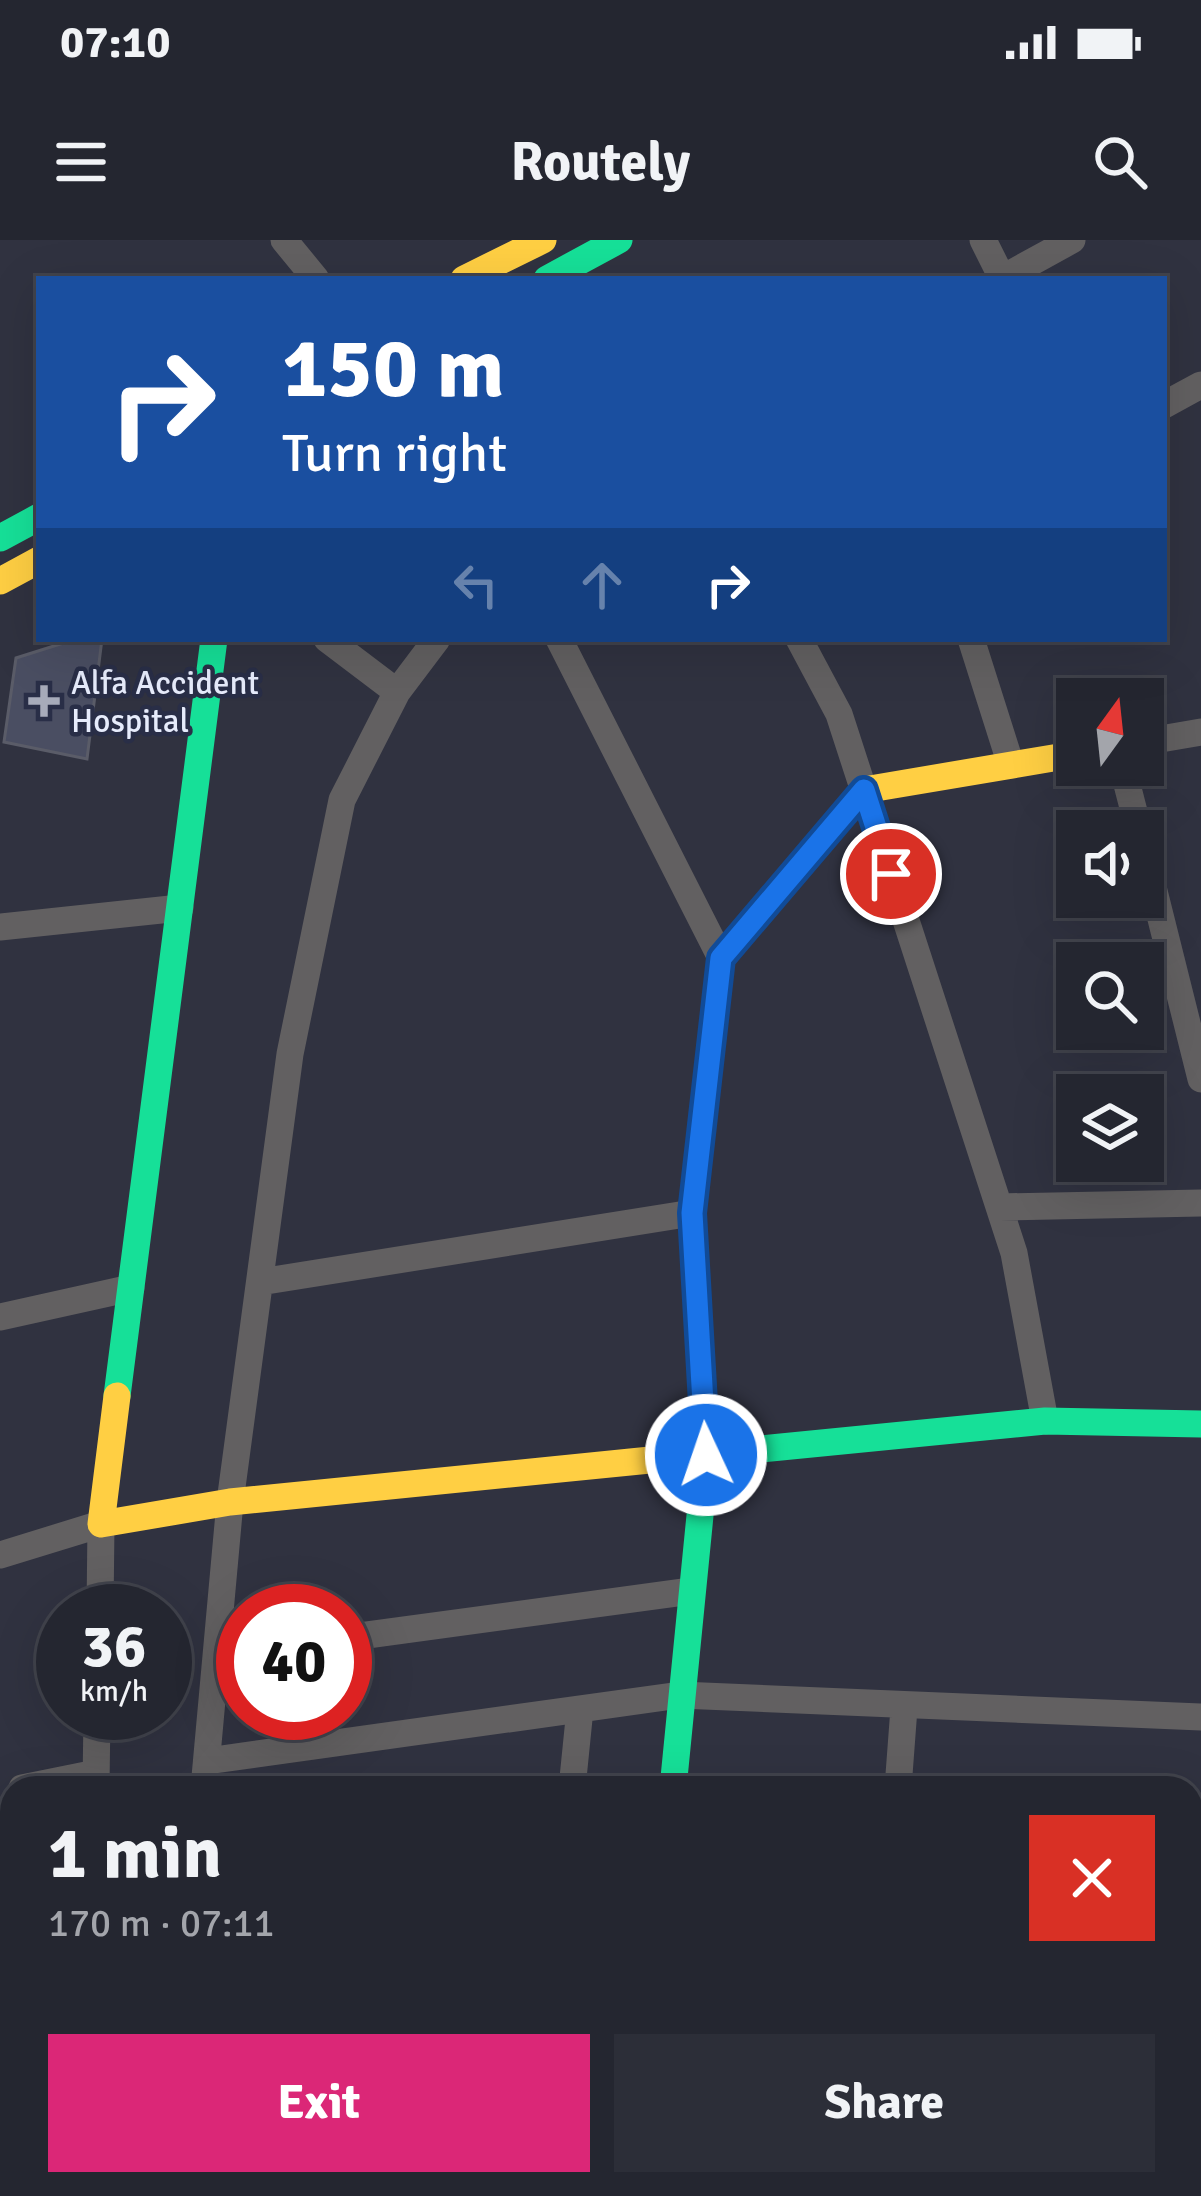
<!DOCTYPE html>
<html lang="en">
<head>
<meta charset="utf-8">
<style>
  body { margin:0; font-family:Signika,sans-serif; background:#2c2e38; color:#f1f3f6; height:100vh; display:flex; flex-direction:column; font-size:45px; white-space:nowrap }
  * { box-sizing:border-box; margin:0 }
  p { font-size:39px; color:#a3a5ab }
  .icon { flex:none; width:66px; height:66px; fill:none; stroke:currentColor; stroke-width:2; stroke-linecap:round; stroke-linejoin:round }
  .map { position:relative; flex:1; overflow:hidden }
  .side { position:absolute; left:0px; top:1536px; width:1203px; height:420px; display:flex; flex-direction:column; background:#242630; border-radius:36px 36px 0 0; box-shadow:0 12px 48px #0002,0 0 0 3px #41434c }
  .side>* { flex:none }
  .guide { position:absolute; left:36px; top:36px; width:1131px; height:366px; border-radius:0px; box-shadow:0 12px 48px #0002,0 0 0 3px #41434c; background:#1a4fa0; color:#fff; overflow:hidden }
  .needle { width:78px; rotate:15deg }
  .buttons { position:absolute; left:1056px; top:438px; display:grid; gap:24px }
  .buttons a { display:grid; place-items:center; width:108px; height:108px; border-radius:0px; background:#242630; box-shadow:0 12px 48px #0002,0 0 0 3px #41434c; font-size:60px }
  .speed { position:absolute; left:36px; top:1344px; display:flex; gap:24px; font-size:60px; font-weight:700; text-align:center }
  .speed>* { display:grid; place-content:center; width:156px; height:156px; border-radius:50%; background:#242630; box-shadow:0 12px 48px #0002,0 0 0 3px #41434c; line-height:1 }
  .speed small { font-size:30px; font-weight:400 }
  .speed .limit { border:18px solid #d22; background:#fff; color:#111 }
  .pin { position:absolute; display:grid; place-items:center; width:102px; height:102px; color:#fff; margin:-51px; border:6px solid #fff; border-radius:50%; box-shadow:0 3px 12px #0007 }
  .me { position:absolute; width:132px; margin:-66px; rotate:357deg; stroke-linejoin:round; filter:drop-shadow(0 0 9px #0008) }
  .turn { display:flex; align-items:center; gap:42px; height:252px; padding:0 48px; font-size:54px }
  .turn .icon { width:156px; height:156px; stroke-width:2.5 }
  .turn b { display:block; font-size:84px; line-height:102px }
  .lanes { display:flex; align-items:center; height:114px; padding:0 48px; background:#0003; justify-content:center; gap:60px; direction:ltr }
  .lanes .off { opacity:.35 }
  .round { display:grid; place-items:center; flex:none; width:126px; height:126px; border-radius:0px; background:#2c2e38 }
  .head { display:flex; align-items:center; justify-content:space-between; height:204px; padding:0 48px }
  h1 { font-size:72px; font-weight:700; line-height:90px }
  .cta { display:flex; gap:24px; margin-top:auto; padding:24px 48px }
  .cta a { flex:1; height:138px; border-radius:0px; background:#db2777; color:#fff; font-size:48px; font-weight:700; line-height:138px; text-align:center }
  .cta a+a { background:#2c2e38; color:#f1f3f6 }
  .status { display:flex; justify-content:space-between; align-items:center; height:84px; padding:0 60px; background:#242630; direction:ltr }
  .status svg { height:33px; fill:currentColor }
  header { display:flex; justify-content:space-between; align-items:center; height:156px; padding:0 48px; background:#242630; font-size:54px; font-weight:700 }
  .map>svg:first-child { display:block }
  .building { fill:#4a4e62; stroke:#5a5c68; stroke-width:3 }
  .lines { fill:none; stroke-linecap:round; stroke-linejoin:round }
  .street { stroke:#626061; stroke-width:27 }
  .fast { stroke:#16e098; stroke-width:27 }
  .slow { stroke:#ffcf43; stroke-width:27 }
  .route-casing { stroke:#114b97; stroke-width:30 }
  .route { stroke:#1a73e8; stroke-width:21 }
  .poi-dot { fill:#a7abba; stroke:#292e47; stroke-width:4.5 }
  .labels { text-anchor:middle; stroke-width:9; stroke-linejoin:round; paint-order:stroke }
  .poi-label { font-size:33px; fill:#e7ecfc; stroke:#292e47; text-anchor:start }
</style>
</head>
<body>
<div class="status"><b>07:10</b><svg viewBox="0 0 49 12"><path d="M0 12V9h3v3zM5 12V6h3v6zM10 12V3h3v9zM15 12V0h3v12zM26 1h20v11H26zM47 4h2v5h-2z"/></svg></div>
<header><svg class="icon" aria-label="menu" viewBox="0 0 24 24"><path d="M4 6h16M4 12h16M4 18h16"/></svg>Routely<svg class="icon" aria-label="search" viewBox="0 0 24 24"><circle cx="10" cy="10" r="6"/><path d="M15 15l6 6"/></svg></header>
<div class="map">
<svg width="1201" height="1956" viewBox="0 0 1201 1956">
  <rect width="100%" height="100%" fill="#303240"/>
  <!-- building -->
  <path class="building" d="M76,399H102L87,519L4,502L16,418Z"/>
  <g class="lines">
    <!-- street -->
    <path class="street" d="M284,0L316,39
      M983,0L1002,38
      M1001,39L1072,0
      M1164,165L1201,145
      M327,399L397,452L437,399
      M559,399L721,718
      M799,399L839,474L1014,1013L1045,1181
      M971,399L1011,525
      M1143,502L1201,492
      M1122,525L1139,591
      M1143,607L1201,839
      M0,687L180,668
      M999,967L1201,963
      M260,1042L692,973
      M0,1077L131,1048
      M0,1315L101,1284L100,1371
      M345,1398L691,1351
      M207,1521L680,1455L1201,1477
      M96,1547L97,1473
      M22,1548L96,1533
      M204,1548L230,1262L290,814L342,560L397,452
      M572,1548L580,1469
      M898,1548L904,1468
      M0,1772L12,1771
      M589,1944L642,1951L643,1944
      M47,1956L49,1944
      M168,1956L169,1944
      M869,1956L870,1944
      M1199,1956L1201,1938"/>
    <!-- fast -->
    <path class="fast" d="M547,39L619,0
      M0,298L39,277
      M117,1156L214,399
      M680,1217L1045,1181L1201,1184
      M673,1548L706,1215L692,973L714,779"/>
    <!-- slow -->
    <path class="slow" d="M464,39L543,0
      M0,341L39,320
      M714,779L721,718L864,550L1077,514
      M117,1156L101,1284L230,1262L680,1217"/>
  </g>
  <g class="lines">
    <!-- route casing -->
    <g class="route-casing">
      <path id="route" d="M706,1215L692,973L721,718L864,550L891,634"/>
    </g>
    <!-- route -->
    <use href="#route" class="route"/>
  </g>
  <!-- markers -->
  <path class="poi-dot" d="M38 443h12v12h12v12h-12v12h-12v-12h-12v-12h12z"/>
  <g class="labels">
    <!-- poi labels -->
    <g class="poi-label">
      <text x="71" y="454">Alfa Accident<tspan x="71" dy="38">Hospital</tspan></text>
    </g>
  </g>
</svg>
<div class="buttons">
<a><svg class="needle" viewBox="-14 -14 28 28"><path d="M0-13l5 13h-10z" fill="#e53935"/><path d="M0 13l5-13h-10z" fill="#a3a5ab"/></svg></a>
<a><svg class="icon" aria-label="sound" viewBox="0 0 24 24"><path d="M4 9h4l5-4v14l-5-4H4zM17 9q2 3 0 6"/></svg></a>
<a><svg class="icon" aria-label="search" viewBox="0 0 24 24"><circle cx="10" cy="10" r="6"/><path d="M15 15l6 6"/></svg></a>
<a><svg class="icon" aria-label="layers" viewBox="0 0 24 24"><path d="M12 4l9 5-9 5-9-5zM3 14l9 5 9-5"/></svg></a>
</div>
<div class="speed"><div>36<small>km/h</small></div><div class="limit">40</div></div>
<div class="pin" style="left:891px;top:634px;background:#d93025"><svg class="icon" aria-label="arrive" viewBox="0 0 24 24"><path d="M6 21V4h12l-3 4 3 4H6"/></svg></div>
<svg class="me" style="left:706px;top:1215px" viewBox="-20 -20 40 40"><circle r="17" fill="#1a73e8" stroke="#fff" stroke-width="3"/><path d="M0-11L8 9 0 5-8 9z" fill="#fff"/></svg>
<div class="guide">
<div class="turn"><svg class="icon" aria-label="right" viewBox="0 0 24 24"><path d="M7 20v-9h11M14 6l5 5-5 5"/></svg><div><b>150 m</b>Turn right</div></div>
<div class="lanes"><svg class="icon off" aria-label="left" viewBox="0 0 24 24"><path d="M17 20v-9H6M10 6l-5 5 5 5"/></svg><svg class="icon off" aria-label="ahead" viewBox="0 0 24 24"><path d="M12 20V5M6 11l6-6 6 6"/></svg><svg class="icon" aria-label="right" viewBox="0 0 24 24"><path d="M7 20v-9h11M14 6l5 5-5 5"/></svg></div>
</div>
<section class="side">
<div class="head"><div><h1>1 min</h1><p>170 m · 07:11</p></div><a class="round" style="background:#d93025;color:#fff"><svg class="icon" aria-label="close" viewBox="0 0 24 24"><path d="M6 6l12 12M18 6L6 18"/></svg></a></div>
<div class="cta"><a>Exit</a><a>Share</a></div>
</section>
</div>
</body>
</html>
